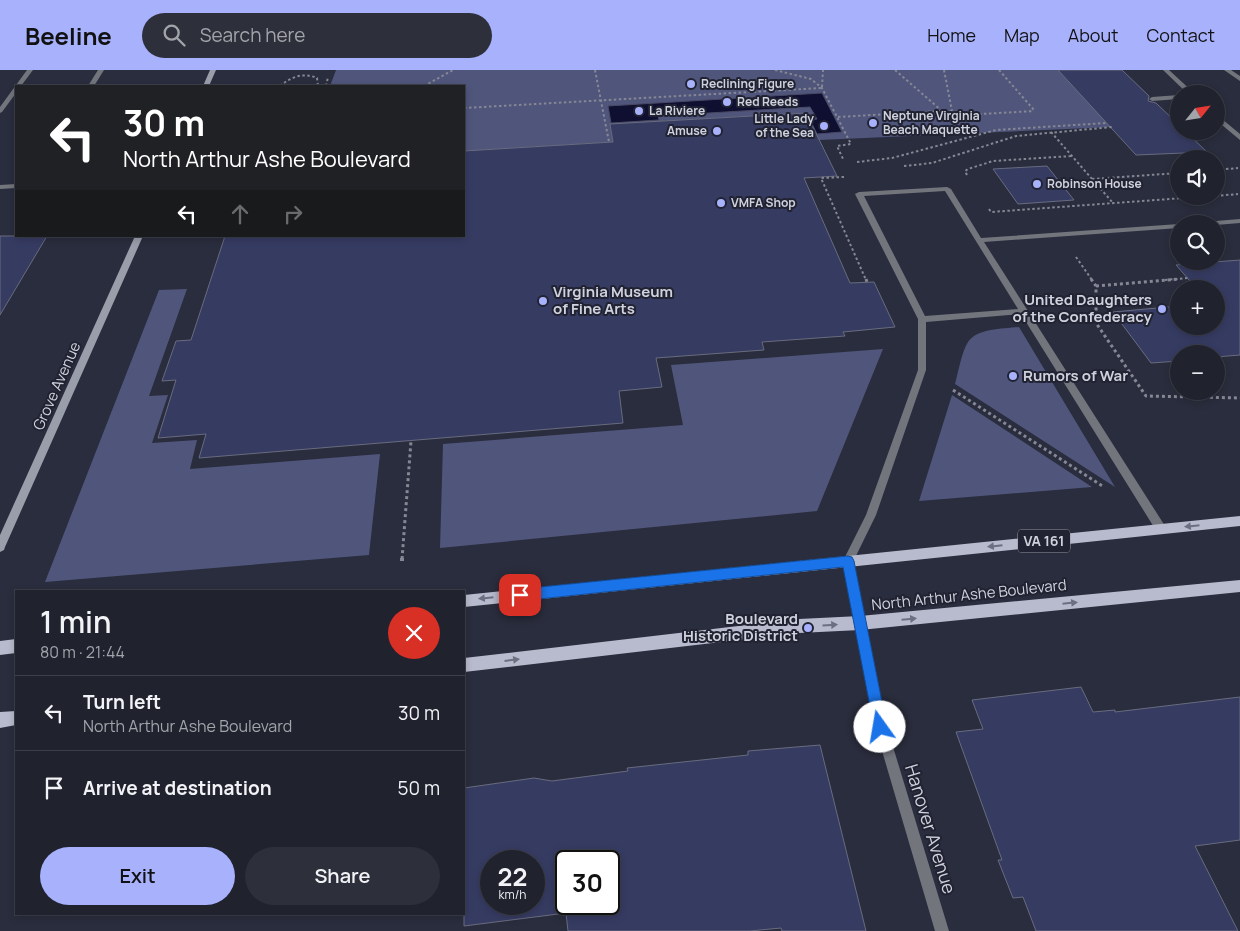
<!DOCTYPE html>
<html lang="en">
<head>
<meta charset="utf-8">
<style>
  body { margin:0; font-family:Manrope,sans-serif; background:#2d2f3a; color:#f1f3f6; height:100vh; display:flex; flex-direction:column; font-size:19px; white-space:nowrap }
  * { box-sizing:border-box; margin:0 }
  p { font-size:16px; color:#a2a4aa }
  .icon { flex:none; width:28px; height:28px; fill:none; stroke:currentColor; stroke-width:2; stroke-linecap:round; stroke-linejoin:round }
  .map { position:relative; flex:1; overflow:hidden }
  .details { position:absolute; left:15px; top:520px; width:450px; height:325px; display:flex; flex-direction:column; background:#20222e; border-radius:0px; box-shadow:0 2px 8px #0003,0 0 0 1px #3d3f4a }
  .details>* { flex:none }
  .banner { position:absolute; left:15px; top:15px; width:450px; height:152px; border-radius:0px; box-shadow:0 2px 8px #0003,0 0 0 1px #3d3f4a; background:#202124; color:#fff; overflow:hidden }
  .needle { width:32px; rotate:60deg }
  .tools { position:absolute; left:1170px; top:15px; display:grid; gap:10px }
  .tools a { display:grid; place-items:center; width:55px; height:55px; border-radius:50%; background:#20222e; box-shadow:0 2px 8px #0003,0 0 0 1px #3d3f4a; font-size:25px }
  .speed { position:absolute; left:480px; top:780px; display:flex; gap:10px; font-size:25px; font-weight:700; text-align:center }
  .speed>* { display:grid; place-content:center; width:65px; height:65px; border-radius:50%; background:#20222e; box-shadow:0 2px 8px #0003,0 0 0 1px #3d3f4a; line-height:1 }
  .speed small { font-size:12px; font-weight:400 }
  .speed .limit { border:2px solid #111; border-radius:8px; background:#fff; color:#111 }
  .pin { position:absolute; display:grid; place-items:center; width:42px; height:42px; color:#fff; margin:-21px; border-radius:10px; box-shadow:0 2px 8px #0006 }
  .me { position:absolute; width:55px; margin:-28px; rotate:347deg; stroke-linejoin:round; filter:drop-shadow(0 0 4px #0008) }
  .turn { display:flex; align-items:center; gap:18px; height:105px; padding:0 25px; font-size:22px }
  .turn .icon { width:65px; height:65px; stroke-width:2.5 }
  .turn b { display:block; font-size:35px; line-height:42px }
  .lanes { display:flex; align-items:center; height:48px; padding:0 25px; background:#0003; justify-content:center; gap:25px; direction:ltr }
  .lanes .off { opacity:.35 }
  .round { display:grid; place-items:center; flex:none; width:52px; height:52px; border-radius:26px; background:#2d2f3a }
  .headline { display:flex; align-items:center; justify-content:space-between; height:85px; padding:0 25px }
  h1 { font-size:30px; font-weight:600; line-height:38px }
  .action { display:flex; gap:10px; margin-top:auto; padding:10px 25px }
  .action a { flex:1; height:58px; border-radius:30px; background:#a7b1fc; color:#111; font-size:20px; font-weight:600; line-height:58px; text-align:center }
  .action a+a { background:#2d2f3a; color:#f1f3f6 }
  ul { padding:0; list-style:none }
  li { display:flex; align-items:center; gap:15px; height:75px; padding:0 25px; border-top:1px solid #3d3f4a }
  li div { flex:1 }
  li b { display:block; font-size:19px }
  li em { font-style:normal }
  header { display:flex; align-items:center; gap:30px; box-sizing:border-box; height:70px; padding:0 25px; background:#a7b1fc; color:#111 }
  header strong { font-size:24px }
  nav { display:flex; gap:28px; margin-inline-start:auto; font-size:18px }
  .search { width:350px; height:45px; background:#2d2f3a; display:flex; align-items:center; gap:12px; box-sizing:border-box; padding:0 18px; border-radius:28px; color:#a2a4aa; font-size:19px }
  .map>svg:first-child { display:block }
  .green { fill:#50557b }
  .water { fill:#0f0f32; stroke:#494965 }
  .building { fill:#363b62; stroke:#696c7f; fill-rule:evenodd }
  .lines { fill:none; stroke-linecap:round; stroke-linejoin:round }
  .path-far2 { stroke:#858794; stroke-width:2; stroke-dasharray:2.5 2.5; stroke-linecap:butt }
  .path-far1 { stroke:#858794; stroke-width:3; stroke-dasharray:3 3; stroke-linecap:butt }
  .path { stroke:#858794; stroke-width:4; stroke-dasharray:4.5 4.5; stroke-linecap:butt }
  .lane { fill:#73757d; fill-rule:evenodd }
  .street { fill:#73757d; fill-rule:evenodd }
  .secondary { fill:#9a9daa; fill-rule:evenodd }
  .primary { fill:#b8bbcd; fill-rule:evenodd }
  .oneway { fill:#6c6f80 }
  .route { fill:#1a73e8; stroke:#114b97 }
  .poi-dot { fill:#a7b1fc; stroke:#212333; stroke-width:2 }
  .labels { text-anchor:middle; stroke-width:4; stroke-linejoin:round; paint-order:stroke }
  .far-poi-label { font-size:12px; font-weight:bold; fill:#cfd1dc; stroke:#212333; text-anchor:start }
  .shield { fill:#212333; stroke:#9b9da9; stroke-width:1 }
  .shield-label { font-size:14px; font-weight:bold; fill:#cfd1dc }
  .poi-label { font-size:15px; font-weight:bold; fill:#cfd1dc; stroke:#212333; text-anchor:start }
  .street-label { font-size:15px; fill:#cfd1dc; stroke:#212333 }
  .near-street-label { font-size:18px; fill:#cfd1dc; stroke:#212333 }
</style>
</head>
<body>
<header>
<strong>Beeline</strong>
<div class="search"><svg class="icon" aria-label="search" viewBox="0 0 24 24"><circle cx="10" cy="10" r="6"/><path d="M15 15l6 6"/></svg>Search here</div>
<nav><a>Home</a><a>Map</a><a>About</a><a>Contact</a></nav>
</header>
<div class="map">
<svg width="1240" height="861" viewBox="0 0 1240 861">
  <rect width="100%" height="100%" fill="#2a2d3d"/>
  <!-- green -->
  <path class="green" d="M336,0H1058L1112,57L819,70L806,43L610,54L613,72L464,81V16H330Z
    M187,219L149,326L168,325L152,373L197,370L190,399L380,384L369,485L45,512L159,220Z
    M1019,257L1115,417L955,314C958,303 962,281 968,272C978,258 1003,259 1019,257Z
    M883,279L817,441L440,478L443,374L683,355L671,295Z
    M952,325L1092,417L919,431Z"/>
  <!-- water -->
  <path class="water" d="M822,23L842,62L817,64L810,50L817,49L810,37L658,46L659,50L611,53L608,36Z"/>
  <!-- building -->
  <path class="building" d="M1058,0H1122L1149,26L1148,31L1156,33L1179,55V61H1185L1207,82L1136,85Z
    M806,43L837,106L804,108L850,213L874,212L895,257L843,262L845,266L762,272L764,280L656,288L662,317L619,321L623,353L199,388L206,364L158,368L176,310L162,311L176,271L191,270L225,166H464V81L613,72L610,54Z
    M1047,96L1074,130L1018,134L993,99Z
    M0,166H47L0,245Z
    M1240,190V285L1216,287V284H1179V291L1151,293L1113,242L1179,236V256H1216V219H1197L1176,195Z
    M1081,617L1093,642L1115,640V642L1240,627V770L1195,776L1238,861H1036L1023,827L1013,828L998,790H1002L956,662L983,659L972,630Z
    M820,675L866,861H782L781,858L750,861H568L566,843L464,856V718L534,708L552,711L628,701L627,698L748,685V681ZM491,791H534V834H491ZM566,791H609V834H566Z"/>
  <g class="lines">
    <!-- path-far2 -->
    <path class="path-far2" d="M595,0L609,72
      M775,0L811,9L822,18L851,74L837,76L843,89
      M895,0L942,41H952L964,45L1034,41
      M944,0L952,41
      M999,0L1034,40
      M280,16C291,7 303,2 317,8L318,16
      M326,16L328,7
      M424,16L453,0
      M822,17L823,0
      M464,38L822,18
      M838,47L941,41
      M1051,62L1113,133
      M857,92L892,88L996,60L1106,53
      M904,96L932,93L1016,66L1112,57
      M1216,100L1238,98
      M967,105L965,101L968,99L993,91L1072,86
      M844,107L821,108L866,210
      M1092,109L1179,103
      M1216,126L1238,124
      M989,139L991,142L1211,126
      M1076,187L1092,210
      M1165,210L1188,208"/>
    <!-- path-far1 -->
    <path class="path-far1" d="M866,209L867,212
      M1091,209L1096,216V253L1146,326L1240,328
      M1096,216L1179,209
      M953,320L1104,417
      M402,489L411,371"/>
    <!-- path -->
    <path class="path" d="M402,491V488"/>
    <!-- lane -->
    <path class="lane" d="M27,0H33L21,16H16V23L2,42L0,43V37Z
      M98,0H104L94,16H88Z
      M1163,0H1169L1195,24H1188Z
      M1224,0H1231L1240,6V11Z
      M1179,25V29L1152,31L1149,29L1152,27Z
      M1216,44L1240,64V70L1216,50Z
      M947,117L951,119L981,168L1179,154V158L984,172L1165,456L1166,459L1165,462L1161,463L1157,462L1021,244L926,252V300L876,445L852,494L848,496L844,494L843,491L866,445L918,300V249L855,124L859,122ZM945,121L1018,239L925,246L864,126Z
      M1240,149V153L1216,155V154H1200L1204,152Z"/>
    <!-- street -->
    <path class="street" d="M16,114V118L0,119V115Z
      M848,486L852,488L853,491L887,657L949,861H935L875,657L843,491L844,488Z"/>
    <!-- secondary -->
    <path class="secondary" d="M210,0H216L209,16H203Z
      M135,166H143L5,477L4,480L0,482V465Z"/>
    <!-- primary -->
    <path class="primary" d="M1240,446V456L464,537V525Z
      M1240,510V522L860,560L799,563L464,602V588L799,549L860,546Z
      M16,569V583L0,585V571Z
      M16,641V655L0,658V642Z"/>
  </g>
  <!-- one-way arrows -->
  <defs><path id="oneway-solid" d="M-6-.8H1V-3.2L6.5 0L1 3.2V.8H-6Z" transform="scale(1.25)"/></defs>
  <g class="oneway">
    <use href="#oneway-solid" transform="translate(1192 456) rotate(174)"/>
    <use href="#oneway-solid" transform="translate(995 476) rotate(174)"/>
    <use href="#oneway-solid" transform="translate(486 528) rotate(174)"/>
    <use href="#oneway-solid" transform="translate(1070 533) rotate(-6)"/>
    <use href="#oneway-solid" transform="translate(909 549) rotate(-5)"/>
    <use href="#oneway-solid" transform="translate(830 555) rotate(-3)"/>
    <use href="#oneway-solid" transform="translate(512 590) rotate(-7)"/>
  </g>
  <!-- route -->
  <path class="route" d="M848,486L852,487L854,491L887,657L885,662L880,664L876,662L874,657L843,497L520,531L516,529L514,525L516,521L520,519Z"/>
  <!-- markers -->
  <g class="poi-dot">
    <circle cx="691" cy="14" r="5"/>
    <circle cx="727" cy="32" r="5"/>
    <circle cx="639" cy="41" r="5"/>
    <circle cx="873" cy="53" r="5"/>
    <circle cx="824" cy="56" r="5"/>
    <circle cx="717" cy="61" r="5"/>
    <circle cx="1037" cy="114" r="5"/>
    <circle cx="721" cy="133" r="5"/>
    <circle cx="543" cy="231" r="5"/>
    <circle cx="1162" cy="239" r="5"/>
    <circle cx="1013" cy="306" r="5"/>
    <circle cx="808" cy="558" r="5"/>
  </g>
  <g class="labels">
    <!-- far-poi labels -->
    <g class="far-poi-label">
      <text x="701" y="18">Reclining Figure</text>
      <text x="737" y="36">Red Reeds</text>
      <text x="649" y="45">La Riviere</text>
      <text x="883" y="50">Neptune Virginia<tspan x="883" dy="14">Beach Maquette</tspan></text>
      <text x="814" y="53" text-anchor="end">Little Lady<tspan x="814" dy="14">of the Sea</tspan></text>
      <text x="707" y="65" text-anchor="end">Amuse</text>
      <text x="1047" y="118">Robinson House</text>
      <text x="731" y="137">VMFA Shop</text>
    </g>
    <!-- shield labels -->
    <rect class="shield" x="1018" y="459.5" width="52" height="23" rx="4"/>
    <g class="shield-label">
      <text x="1044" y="476">VA 161</text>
    </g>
    <!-- poi labels -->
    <g class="poi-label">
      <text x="553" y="227">Virginia Museum<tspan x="553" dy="17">of Fine Arts</tspan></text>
      <text x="1152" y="235" text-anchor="end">United Daughters<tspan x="1152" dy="17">of the Confederacy</tspan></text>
      <text x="1023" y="311">Rumors of War</text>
      <text x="798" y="554" text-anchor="end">Boulevard<tspan x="798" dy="17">Historic District</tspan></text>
    </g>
    <!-- street labels -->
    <g class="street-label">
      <text transform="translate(57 316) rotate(-66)" y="5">Grove Avenue</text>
      <text transform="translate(969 525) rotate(-6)" y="5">North Arthur Ashe Boulevard</text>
    </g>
    <!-- near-street labels -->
    <g class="near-street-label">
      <text transform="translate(930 759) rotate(73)" y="6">Hanover Avenue</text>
    </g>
  </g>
</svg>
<div class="tools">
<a><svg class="needle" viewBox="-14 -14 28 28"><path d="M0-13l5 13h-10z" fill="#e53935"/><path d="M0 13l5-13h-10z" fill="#a2a4aa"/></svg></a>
<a><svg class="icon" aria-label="sound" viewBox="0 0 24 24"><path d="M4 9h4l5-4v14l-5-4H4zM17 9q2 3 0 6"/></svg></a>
<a><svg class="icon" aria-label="search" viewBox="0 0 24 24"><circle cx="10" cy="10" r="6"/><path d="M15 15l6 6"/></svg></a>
<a>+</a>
<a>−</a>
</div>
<div class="speed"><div>22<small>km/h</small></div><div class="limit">30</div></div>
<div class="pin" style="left:520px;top:525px;background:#d93025"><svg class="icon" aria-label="arrive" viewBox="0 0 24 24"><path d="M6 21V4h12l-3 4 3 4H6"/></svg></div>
<svg class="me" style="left:880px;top:657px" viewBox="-20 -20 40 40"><circle r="19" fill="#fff"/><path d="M0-13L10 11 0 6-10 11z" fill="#1a73e8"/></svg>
<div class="banner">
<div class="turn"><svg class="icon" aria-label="left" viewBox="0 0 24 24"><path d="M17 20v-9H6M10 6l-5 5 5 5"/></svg><div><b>30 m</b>North Arthur Ashe Boulevard</div></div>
<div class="lanes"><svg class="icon" aria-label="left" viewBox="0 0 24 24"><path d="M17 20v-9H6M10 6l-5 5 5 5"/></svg><svg class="icon off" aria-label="ahead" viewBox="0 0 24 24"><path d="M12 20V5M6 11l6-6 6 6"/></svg><svg class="icon off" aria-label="right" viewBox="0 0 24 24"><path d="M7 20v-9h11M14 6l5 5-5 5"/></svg></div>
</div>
<section class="details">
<div class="headline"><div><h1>1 min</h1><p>80 m · 21:44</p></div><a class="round" style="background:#d93025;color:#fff"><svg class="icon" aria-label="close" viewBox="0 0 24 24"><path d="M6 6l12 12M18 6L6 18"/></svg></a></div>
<ul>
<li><svg class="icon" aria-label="left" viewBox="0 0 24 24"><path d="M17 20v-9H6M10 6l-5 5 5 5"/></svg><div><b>Turn left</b><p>North Arthur Ashe Boulevard</p></div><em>30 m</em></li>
<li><svg class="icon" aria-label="arrive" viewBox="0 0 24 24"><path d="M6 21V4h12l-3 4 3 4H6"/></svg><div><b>Arrive at destination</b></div><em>50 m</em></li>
</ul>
<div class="action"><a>Exit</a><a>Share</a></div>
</section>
</div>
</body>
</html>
